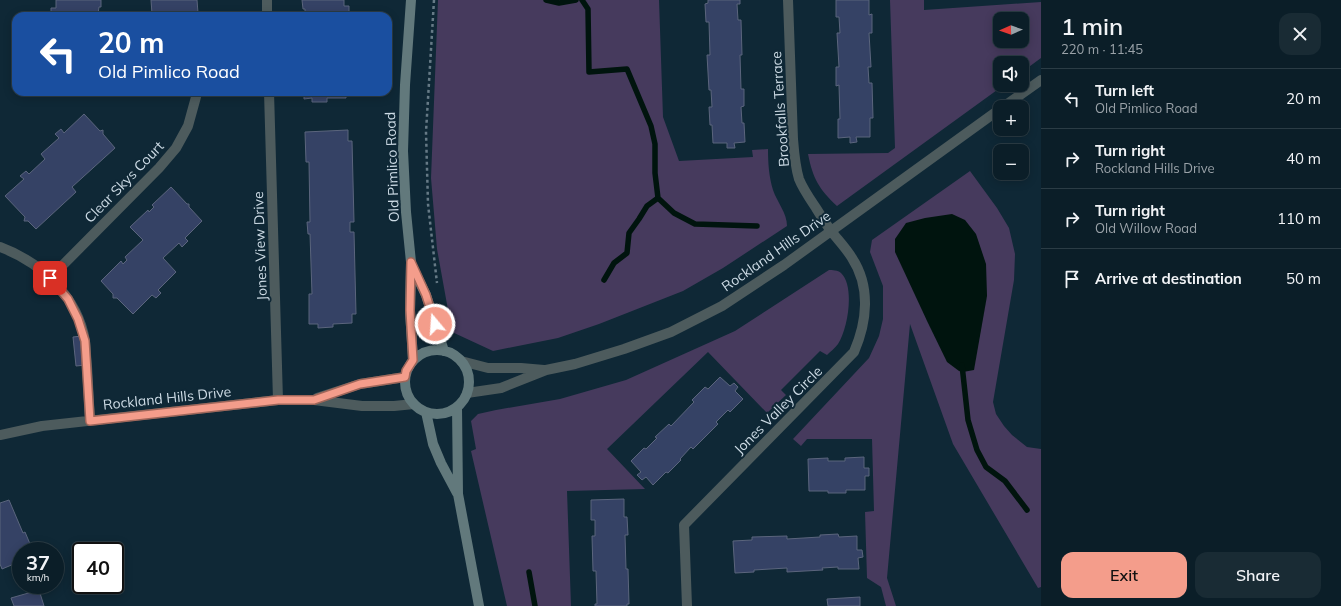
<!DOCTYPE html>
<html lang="en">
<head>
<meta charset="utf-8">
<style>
  body { margin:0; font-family:Mulish,sans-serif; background:#192b34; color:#f1f3f6; height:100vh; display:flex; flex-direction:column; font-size:15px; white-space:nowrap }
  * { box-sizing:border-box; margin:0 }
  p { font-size:13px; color:#9aa2a8 }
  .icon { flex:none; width:22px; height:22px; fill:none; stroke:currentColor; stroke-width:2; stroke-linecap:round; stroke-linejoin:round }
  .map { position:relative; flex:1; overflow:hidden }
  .details { display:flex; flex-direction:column; background:#0b1e28; width:300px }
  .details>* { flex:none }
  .banner { position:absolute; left:12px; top:12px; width:380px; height:84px; border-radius:12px; box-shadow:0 2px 10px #0003,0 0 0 1px #2b3c45; background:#1a4fa0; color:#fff; overflow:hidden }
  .needle { width:26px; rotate:268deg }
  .controls { position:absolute; left:993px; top:12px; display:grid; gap:8px }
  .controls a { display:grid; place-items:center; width:36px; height:36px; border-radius:8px; background:#0b1e28; box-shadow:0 2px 10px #0003,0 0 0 1px #2b3c45; font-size:20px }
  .speed { position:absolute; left:12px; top:542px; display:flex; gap:8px; font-size:20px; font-weight:700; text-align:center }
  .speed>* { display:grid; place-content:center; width:52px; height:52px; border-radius:50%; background:#0b1e28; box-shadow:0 2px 10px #0003,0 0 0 1px #2b3c45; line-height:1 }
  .speed small { font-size:10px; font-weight:400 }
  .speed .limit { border:2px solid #111; border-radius:6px; background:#fff; color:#111 }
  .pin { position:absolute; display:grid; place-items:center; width:34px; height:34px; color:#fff; margin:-17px; border-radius:8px; box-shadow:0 2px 6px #0006 }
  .me { position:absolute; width:44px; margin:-22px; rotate:342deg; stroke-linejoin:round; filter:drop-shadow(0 0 3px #0008) }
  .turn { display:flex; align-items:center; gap:14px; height:84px; padding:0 20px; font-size:18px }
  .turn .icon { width:52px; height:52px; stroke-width:2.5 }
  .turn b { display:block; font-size:28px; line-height:34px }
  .round { display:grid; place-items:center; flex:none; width:42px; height:42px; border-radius:12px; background:#192b34 }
  .summary { display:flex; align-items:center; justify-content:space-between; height:68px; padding:0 20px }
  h1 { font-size:24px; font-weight:600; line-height:30px }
  .cta { display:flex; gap:8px; margin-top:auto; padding:8px 20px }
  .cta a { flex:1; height:46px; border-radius:12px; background:#f49d8b; color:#111; font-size:16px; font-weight:600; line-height:46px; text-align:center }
  .cta a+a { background:#192b34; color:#f1f3f6 }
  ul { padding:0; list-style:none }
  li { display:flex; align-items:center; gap:12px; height:60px; padding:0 20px; border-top:1px solid #2b3c45 }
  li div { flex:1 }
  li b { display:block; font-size:15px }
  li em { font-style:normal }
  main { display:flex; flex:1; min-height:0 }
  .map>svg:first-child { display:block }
  .green { fill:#463a5d; fill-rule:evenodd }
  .water { fill:#00140e }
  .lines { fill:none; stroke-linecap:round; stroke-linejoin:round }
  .stream { stroke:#00140e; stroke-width:5.5 }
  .building { fill:#354265; stroke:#5b657d }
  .path { stroke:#667a86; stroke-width:2.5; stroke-dasharray:3 3; stroke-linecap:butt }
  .street { stroke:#4d5b5d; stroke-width:10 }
  .secondary { stroke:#62797c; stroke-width:10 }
  .route-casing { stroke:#9f665a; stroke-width:10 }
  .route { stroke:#f49d8b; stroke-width:7 }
  .labels { text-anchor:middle; stroke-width:4; stroke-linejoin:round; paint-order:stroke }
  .street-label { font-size:14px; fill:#cddbe5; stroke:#0f2836 }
</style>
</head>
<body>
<main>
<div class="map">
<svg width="1041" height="606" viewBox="0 0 1041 606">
  <rect width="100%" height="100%" fill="#0f2836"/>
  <!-- green -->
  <path class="green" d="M438,0H659L663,117L679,161L753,157L752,150L768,149C768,163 769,177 773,190C777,202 787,213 787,226L723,268L683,291L599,324L558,338L493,351L452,332L437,249L431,178Z
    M890,0H924V10L1041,2V58L1022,72V63H1000V85H1004L837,206C819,189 813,179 808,154L888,153L895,148ZM1000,19H1022V41H1000Z
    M970,171L997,208L1009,228L1015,254L1014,280L993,402L996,414L1004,426L1012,435L1027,447L1041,449V587L1038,588L953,444L910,324L887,578L896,606H886L881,587L867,578L865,512L874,511L872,439H807L801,446L793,439L869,358L879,336L883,319V286L870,252L872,240Z
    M829,270C832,270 838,270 841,273C855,286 848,329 838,344C835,348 830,352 827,355L820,351L781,390L786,395L767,413L708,352L607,449L645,489L567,491L571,606H507L471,451L476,449L471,421L478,414L496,410L560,399L626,380L735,331Z"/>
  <!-- water -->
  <path class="water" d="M952,214L965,220L976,234L986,264L987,296L974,370L963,372L959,371L947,362L928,323L895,252V239L906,223L925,218Z"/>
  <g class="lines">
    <!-- stream -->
    <path class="stream" d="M546,0L559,3L576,0
      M582,0L588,9L589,72L627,69L651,126L655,144V173L658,198L674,213L695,224L757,226
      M604,280L614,263L627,253L629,233L639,219L647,206L658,198
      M962,365L968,420L977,450L986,467L1005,481L1027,510
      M529,572L535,606"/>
  </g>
  <!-- building -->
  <path class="building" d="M56,0H101V7H99L98,14H102V16L51,15V8H56Z
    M151,0H197L198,13H180L177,16L175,13L152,14Z
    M302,0H344V6H349V16H305V9H303Z
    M708,0H740V4H737L738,20H741L742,55H740L741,89H744V106L741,107L742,123H744L745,142L734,143L735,148H727V143H713L712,125H710L709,107H712L711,90H709L707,55H710L709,22H706L705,4L708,3Z
    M836,0H869V15L872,14V33H869L871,67H868L869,83H872L873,118H870V137H856L857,142L850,143V137L838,138V119H840L839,85L836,86V67H839L837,33H840L839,17H836Z
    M304,92H346V98H327V102H312V98L304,99Z
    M84,114L100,131L103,130V134L115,148L72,187L76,192L36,229L28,221H24L25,217L5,196L24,179L20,176L26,171L29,174L45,159L41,154L59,138L55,134L61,129L64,133Z
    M348,130V141H352L354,222H350V232H354L356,314H352V323L333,324V327L318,328V324H309V294H312L310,234H308L307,222H310L309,162H306L305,132Z
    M171,187L187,204H189V207L202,221L185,238L188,241L182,247L179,243L163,258L176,272L158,290L161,293L156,298L152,295L133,314L117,298H113V294L101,281L121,261L123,264L127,260L125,257L143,240L130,227L148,210L149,212L154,207L152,205Z
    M82,336L86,365L76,366L73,337Z
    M720,377L730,386L734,383L738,387L735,391L743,399L730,412L728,410L716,422L718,424L693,449L691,447L680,459L681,460L668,473L666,472L653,485L646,477L642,480L637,475L641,472L631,461L644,448L646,449L657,438L655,437L669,424L671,426L694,402L692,400L705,387L708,389Z
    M864,457V468H869V476H865V490H846V493H828V491H809L808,459L828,458V461H845V458Z
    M624,499V517H627L628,535H625L626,569H628L629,604H627V606H595V604H597L596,571H593L592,536H595V520H591V500Z
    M9,500L23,533L25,532L33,551H21V561L2,569L0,564V503Z
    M838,534L839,537L857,536V550H862L863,557L858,558L859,569H838V567L822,568L823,570L787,572V568L754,570V572L735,573L733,541L752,540V537L787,536V539L820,537V535Z
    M39,590L44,606H14L11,598Z
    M860,597V606H828L827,599Z"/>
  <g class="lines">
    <!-- path -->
    <path class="path" d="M434,0L426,132L428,204L437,283"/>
    <!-- street -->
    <path class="street" d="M267,0V16
      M269,92L278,400
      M1003,107L1041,80
      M0,247C41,262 78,297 85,341C86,349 86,358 87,366C88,384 89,402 90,421
      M50,278L159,168L176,148L188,126L196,97V92
      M461,361L488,368H521L544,370
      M467,393L501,388L546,370L575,364L624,349L671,332L722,306L784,265L1000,109
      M317,398L360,384L405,377
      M0,435L42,426L278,400H314L362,406H394L414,404
      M687,606L684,525L854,352C867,322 871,287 852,258C846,248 838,240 831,231C826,224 821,216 816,208C810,199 803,189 799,179C795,166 794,152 793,139L788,0"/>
    <!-- secondary -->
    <path class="secondary" d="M411,0L405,85L403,151L406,212L411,262L410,311L413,360
      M412,266L426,295L444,351
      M405 382a32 32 0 1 1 64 0a32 32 0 1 1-64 0Z
      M457,407L458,494L479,606
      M426,412L433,444L441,463L457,493"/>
  </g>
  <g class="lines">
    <!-- route casing -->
    <g class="route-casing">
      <path id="route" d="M50,278L68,299L78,319L85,341L90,421L278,400H314L360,384L405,377L406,371L413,360L410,310L411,262L426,295L435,324"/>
    </g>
    <!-- route -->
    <use href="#route" class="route"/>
  </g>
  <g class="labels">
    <!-- street labels -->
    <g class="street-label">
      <text transform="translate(780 109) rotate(-94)" y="5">Brookfalls Terrace</text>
      <text transform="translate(392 167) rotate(-92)" y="5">Old Pimlico Road</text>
      <text transform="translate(124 182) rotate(-46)" y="5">Clear Skys Court</text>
      <text transform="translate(260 246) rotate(-92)" y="5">Jones View Drive</text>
      <text transform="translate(776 251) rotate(-35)" y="5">Rockland Hills Drive</text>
      <text transform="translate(167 398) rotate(-6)" y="5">Rockland Hills Drive</text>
      <text transform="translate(778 410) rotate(-45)" y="5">Jones Valley Circle</text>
    </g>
  </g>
</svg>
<div class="controls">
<a><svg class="needle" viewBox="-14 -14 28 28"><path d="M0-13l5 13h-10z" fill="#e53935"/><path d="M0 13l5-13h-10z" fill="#9aa2a8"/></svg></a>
<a><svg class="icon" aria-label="sound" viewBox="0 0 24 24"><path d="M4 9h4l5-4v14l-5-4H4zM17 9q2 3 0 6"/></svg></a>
<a>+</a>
<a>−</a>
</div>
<div class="speed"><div>37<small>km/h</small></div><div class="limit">40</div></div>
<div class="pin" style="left:50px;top:278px;background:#d93025"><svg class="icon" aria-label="arrive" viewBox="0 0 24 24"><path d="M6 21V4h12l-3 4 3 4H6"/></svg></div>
<svg class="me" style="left:435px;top:324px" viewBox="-20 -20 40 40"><circle r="17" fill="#f49d8b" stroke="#fff" stroke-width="3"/><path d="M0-11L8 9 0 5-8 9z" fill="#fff"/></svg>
<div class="banner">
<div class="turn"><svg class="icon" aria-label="left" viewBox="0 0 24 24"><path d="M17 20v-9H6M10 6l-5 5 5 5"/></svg><div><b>20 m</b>Old Pimlico Road</div></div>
</div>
</div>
<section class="details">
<div class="summary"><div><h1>1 min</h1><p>220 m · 11:45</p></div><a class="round"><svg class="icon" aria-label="close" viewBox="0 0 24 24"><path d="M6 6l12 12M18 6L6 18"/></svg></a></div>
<ul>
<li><svg class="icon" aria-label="left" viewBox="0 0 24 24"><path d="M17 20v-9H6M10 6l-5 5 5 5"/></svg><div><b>Turn left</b><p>Old Pimlico Road</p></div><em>20 m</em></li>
<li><svg class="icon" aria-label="right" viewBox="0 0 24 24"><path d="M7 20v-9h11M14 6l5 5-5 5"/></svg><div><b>Turn right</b><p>Rockland Hills Drive</p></div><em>40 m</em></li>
<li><svg class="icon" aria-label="right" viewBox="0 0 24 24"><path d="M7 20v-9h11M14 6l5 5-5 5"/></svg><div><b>Turn right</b><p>Old Willow Road</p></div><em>110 m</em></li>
<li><svg class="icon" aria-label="arrive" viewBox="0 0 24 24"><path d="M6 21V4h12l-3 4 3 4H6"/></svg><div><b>Arrive at destination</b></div><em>50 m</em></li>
</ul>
<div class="cta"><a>Exit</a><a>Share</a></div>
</section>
</main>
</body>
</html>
